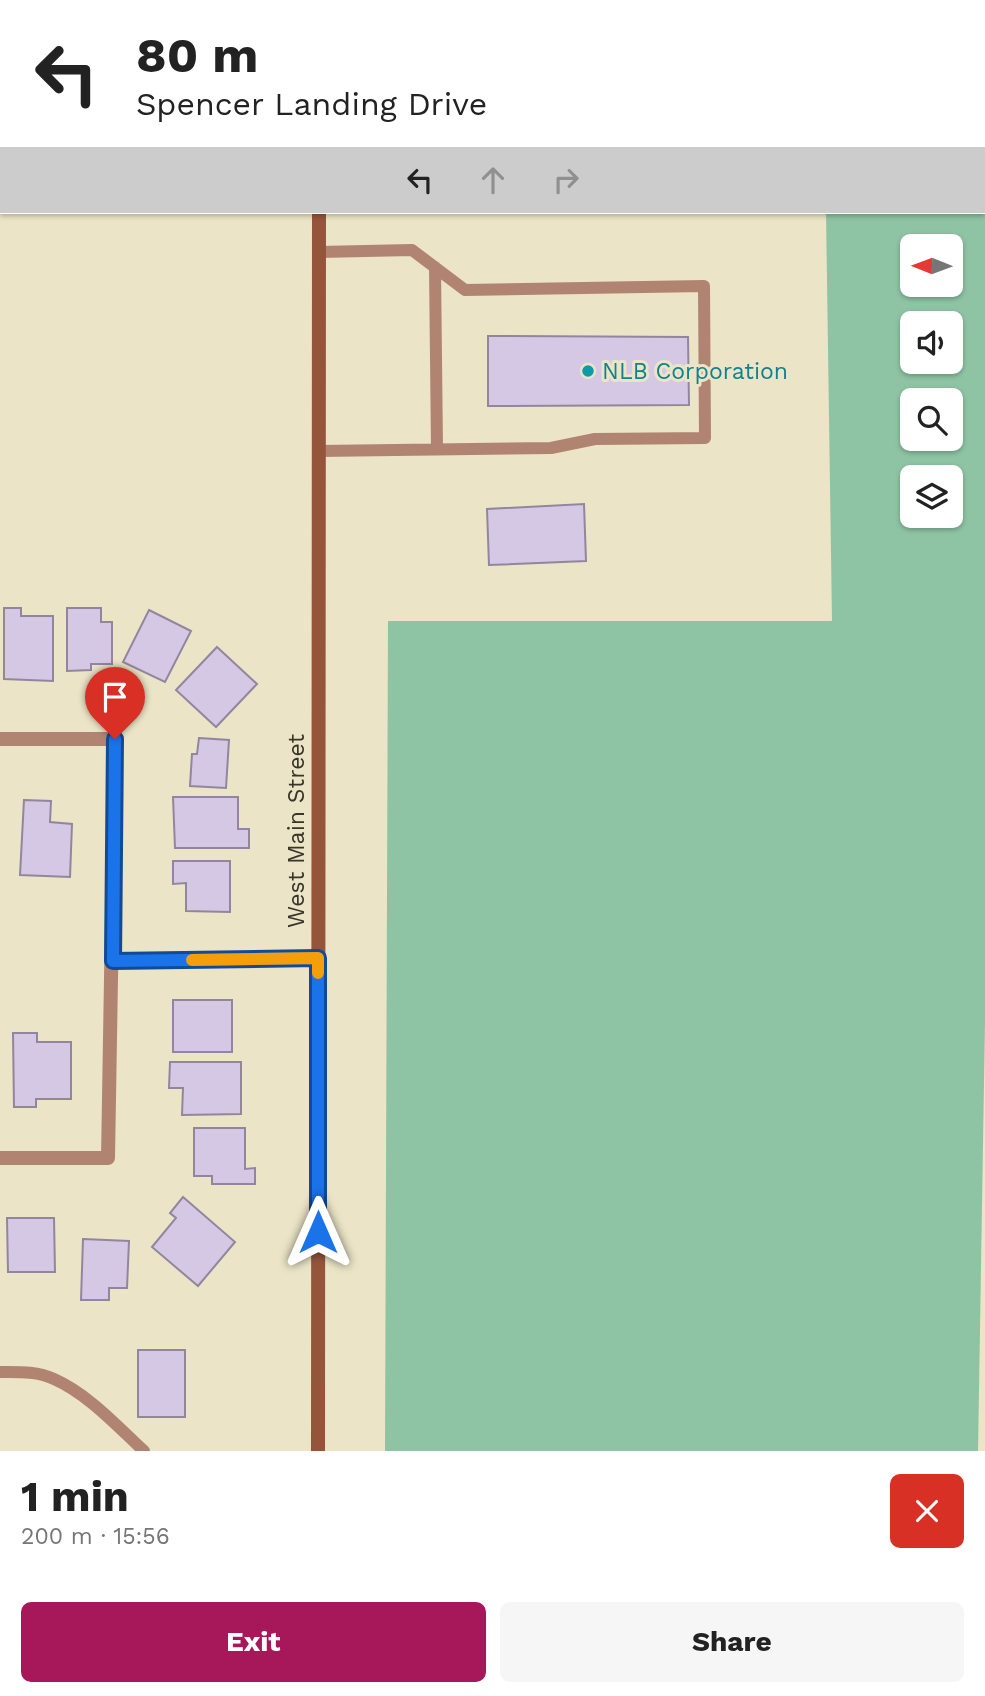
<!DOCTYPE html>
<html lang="en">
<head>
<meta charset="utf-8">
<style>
  body { margin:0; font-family:"Work Sans",sans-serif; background:#f6f6f6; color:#222; height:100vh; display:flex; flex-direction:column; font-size:26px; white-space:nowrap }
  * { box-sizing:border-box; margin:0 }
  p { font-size:23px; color:#767676 }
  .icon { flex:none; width:38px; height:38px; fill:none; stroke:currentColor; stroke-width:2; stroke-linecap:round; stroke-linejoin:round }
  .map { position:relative; height:1451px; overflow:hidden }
  .details { display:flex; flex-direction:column; background:#fff; flex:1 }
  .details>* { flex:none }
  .banner { position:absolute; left:0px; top:0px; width:985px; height:214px; box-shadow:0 2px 5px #0004; background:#fff; color:#222; overflow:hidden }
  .needle { width:46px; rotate:271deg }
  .buttons { position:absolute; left:900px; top:234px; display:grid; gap:14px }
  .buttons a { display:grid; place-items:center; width:63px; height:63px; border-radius:10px; background:#fff; box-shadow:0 2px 5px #0004; font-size:35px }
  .pin { position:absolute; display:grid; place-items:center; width:60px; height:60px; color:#fff; margin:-72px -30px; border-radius:50% 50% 50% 0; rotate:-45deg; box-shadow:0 0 7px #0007 }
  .pin .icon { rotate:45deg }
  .me { position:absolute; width:77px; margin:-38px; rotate:0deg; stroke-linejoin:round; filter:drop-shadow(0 0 5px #0008) }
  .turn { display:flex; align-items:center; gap:24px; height:147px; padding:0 21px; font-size:32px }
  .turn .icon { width:91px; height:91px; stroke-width:2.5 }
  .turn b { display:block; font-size:49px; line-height:60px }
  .lanes { display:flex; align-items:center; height:66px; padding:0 21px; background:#0003; justify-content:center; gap:35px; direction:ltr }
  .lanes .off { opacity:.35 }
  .round { display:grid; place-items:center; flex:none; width:74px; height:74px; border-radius:10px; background:#f6f6f6 }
  .headline { display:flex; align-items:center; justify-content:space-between; height:119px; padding:0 21px }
  h1 { font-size:42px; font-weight:700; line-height:52px }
  .button { display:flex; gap:14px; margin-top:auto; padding:14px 21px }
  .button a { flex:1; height:80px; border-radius:10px; background:#a7185a; color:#fff; font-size:28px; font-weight:700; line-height:80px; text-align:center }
  .button a+a { background:#f6f6f6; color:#222 }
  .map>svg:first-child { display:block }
  .green { fill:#8ec4a4; fill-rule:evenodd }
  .building { fill:#d5c8e4; stroke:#92869f; stroke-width:2 }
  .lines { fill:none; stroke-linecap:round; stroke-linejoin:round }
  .service { stroke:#b18472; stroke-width:12 }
  .minor { stroke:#b18472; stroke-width:14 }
  .secondary { stroke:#94553b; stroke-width:14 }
  .route-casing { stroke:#114b97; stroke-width:18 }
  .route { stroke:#1a73e8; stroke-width:12 }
  .slow { stroke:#f59e0b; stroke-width:12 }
  .culture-dot { fill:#0f9aa8; stroke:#ebe4c6; stroke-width:2.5 }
  .labels { text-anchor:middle; stroke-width:6; stroke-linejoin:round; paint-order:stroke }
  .culture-label { font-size:23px; fill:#0d838f; stroke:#ebe4c6; text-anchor:start }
  .street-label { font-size:23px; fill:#38352a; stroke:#ebe4c6 }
</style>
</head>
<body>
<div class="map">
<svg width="985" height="1451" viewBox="0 0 985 1451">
  <rect width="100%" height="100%" fill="#ebe4c6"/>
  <!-- green -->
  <path class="green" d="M823,0H985V1022L978,1451H385L388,621H832L826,212H984V2ZM912,247H950V285H912ZM912,324H950V362H912ZM912,401H950V439H912ZM912,478H950V516H912Z"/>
  <!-- building -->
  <path class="building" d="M488,336L688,337L689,405L488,406Z
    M584,504L586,561L489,565L487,509Z
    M4,608H21V616H53V681L4,679Z
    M67,608H101V622H112V664H91V670L67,671Z
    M149,610L191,631L165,682L123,662Z
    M217,647L257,684L216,727L176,690Z
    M199,738L229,740L226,788L190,786L192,754H197Z
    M173,797H238V829H249V848H175Z
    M24,800L51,801L50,822L72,824L70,877L20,875Z
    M173,861H230V912L186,911V883L173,884Z
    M173,1000H232V1052H173Z
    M13,1033H37V1042H71V1099H36V1107H14Z
    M170,1062H241V1114L182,1115L183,1088H169Z
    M194,1128H245V1169L255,1168V1184H212V1176H194Z
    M183,1197L235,1242L198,1286L152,1247L176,1218L170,1213Z
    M7,1218H54L55,1272H8Z
    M83,1239L129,1241L127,1288H109V1300H81Z
    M138,1350H185V1417H138Z"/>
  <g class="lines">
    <!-- service -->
    <path class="service" d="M435,267L437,449
      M319,451L551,448L595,439L705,438L704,286L465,290L412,250L319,252
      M0,1372C18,1372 37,1371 54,1379C88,1394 117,1426 144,1451"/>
    <!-- minor -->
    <path class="minor" d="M0,739H115L108,1158H0
      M113,961L319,959"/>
    <!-- secondary -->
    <path class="secondary" d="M319,0V2
      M318,1451L319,212"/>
  </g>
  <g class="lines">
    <!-- route casing -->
    <g class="route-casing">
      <path id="route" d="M115,739L113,961L318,958V1232"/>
    </g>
    <!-- route -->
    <use href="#route" class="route"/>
    <!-- slow -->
    <path class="slow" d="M192,960L318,958V973"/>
  </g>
  <!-- markers -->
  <circle class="culture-dot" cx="588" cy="371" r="7"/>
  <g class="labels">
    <!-- culture labels -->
    <g class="culture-label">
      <text x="602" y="379">NLB Corporation</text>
    </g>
    <!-- street labels -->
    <g class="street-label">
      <text transform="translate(296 831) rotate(-90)" y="8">West Main Street</text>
    </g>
  </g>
</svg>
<div class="buttons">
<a><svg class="needle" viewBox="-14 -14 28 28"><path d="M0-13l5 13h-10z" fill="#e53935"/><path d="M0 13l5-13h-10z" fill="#767676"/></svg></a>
<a><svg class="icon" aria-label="sound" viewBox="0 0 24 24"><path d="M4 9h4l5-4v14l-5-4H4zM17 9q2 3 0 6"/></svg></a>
<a><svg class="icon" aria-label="search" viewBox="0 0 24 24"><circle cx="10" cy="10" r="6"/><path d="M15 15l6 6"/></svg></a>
<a><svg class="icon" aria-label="layers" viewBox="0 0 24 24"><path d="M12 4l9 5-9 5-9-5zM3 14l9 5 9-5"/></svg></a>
</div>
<div class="pin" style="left:115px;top:739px;background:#d93025"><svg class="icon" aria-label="arrive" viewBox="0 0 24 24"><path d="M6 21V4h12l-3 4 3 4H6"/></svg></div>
<svg class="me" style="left:318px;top:1232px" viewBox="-20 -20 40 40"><path d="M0-17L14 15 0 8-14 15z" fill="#1a73e8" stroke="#fff" stroke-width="4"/></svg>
<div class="banner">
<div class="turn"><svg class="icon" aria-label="left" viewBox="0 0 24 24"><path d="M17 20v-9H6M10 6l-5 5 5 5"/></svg><div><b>80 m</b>Spencer Landing Drive</div></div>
<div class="lanes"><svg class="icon" aria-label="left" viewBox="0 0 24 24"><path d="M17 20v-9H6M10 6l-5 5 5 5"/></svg><svg class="icon off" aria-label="ahead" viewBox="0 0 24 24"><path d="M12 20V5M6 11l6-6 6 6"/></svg><svg class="icon off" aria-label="right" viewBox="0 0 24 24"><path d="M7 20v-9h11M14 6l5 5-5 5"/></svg></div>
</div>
</div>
<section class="details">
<div class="headline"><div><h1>1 min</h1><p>200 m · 15:56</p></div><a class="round" style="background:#d93025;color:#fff"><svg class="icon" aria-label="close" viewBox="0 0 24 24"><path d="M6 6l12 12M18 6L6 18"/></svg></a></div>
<div class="button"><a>Exit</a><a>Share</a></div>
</section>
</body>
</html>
